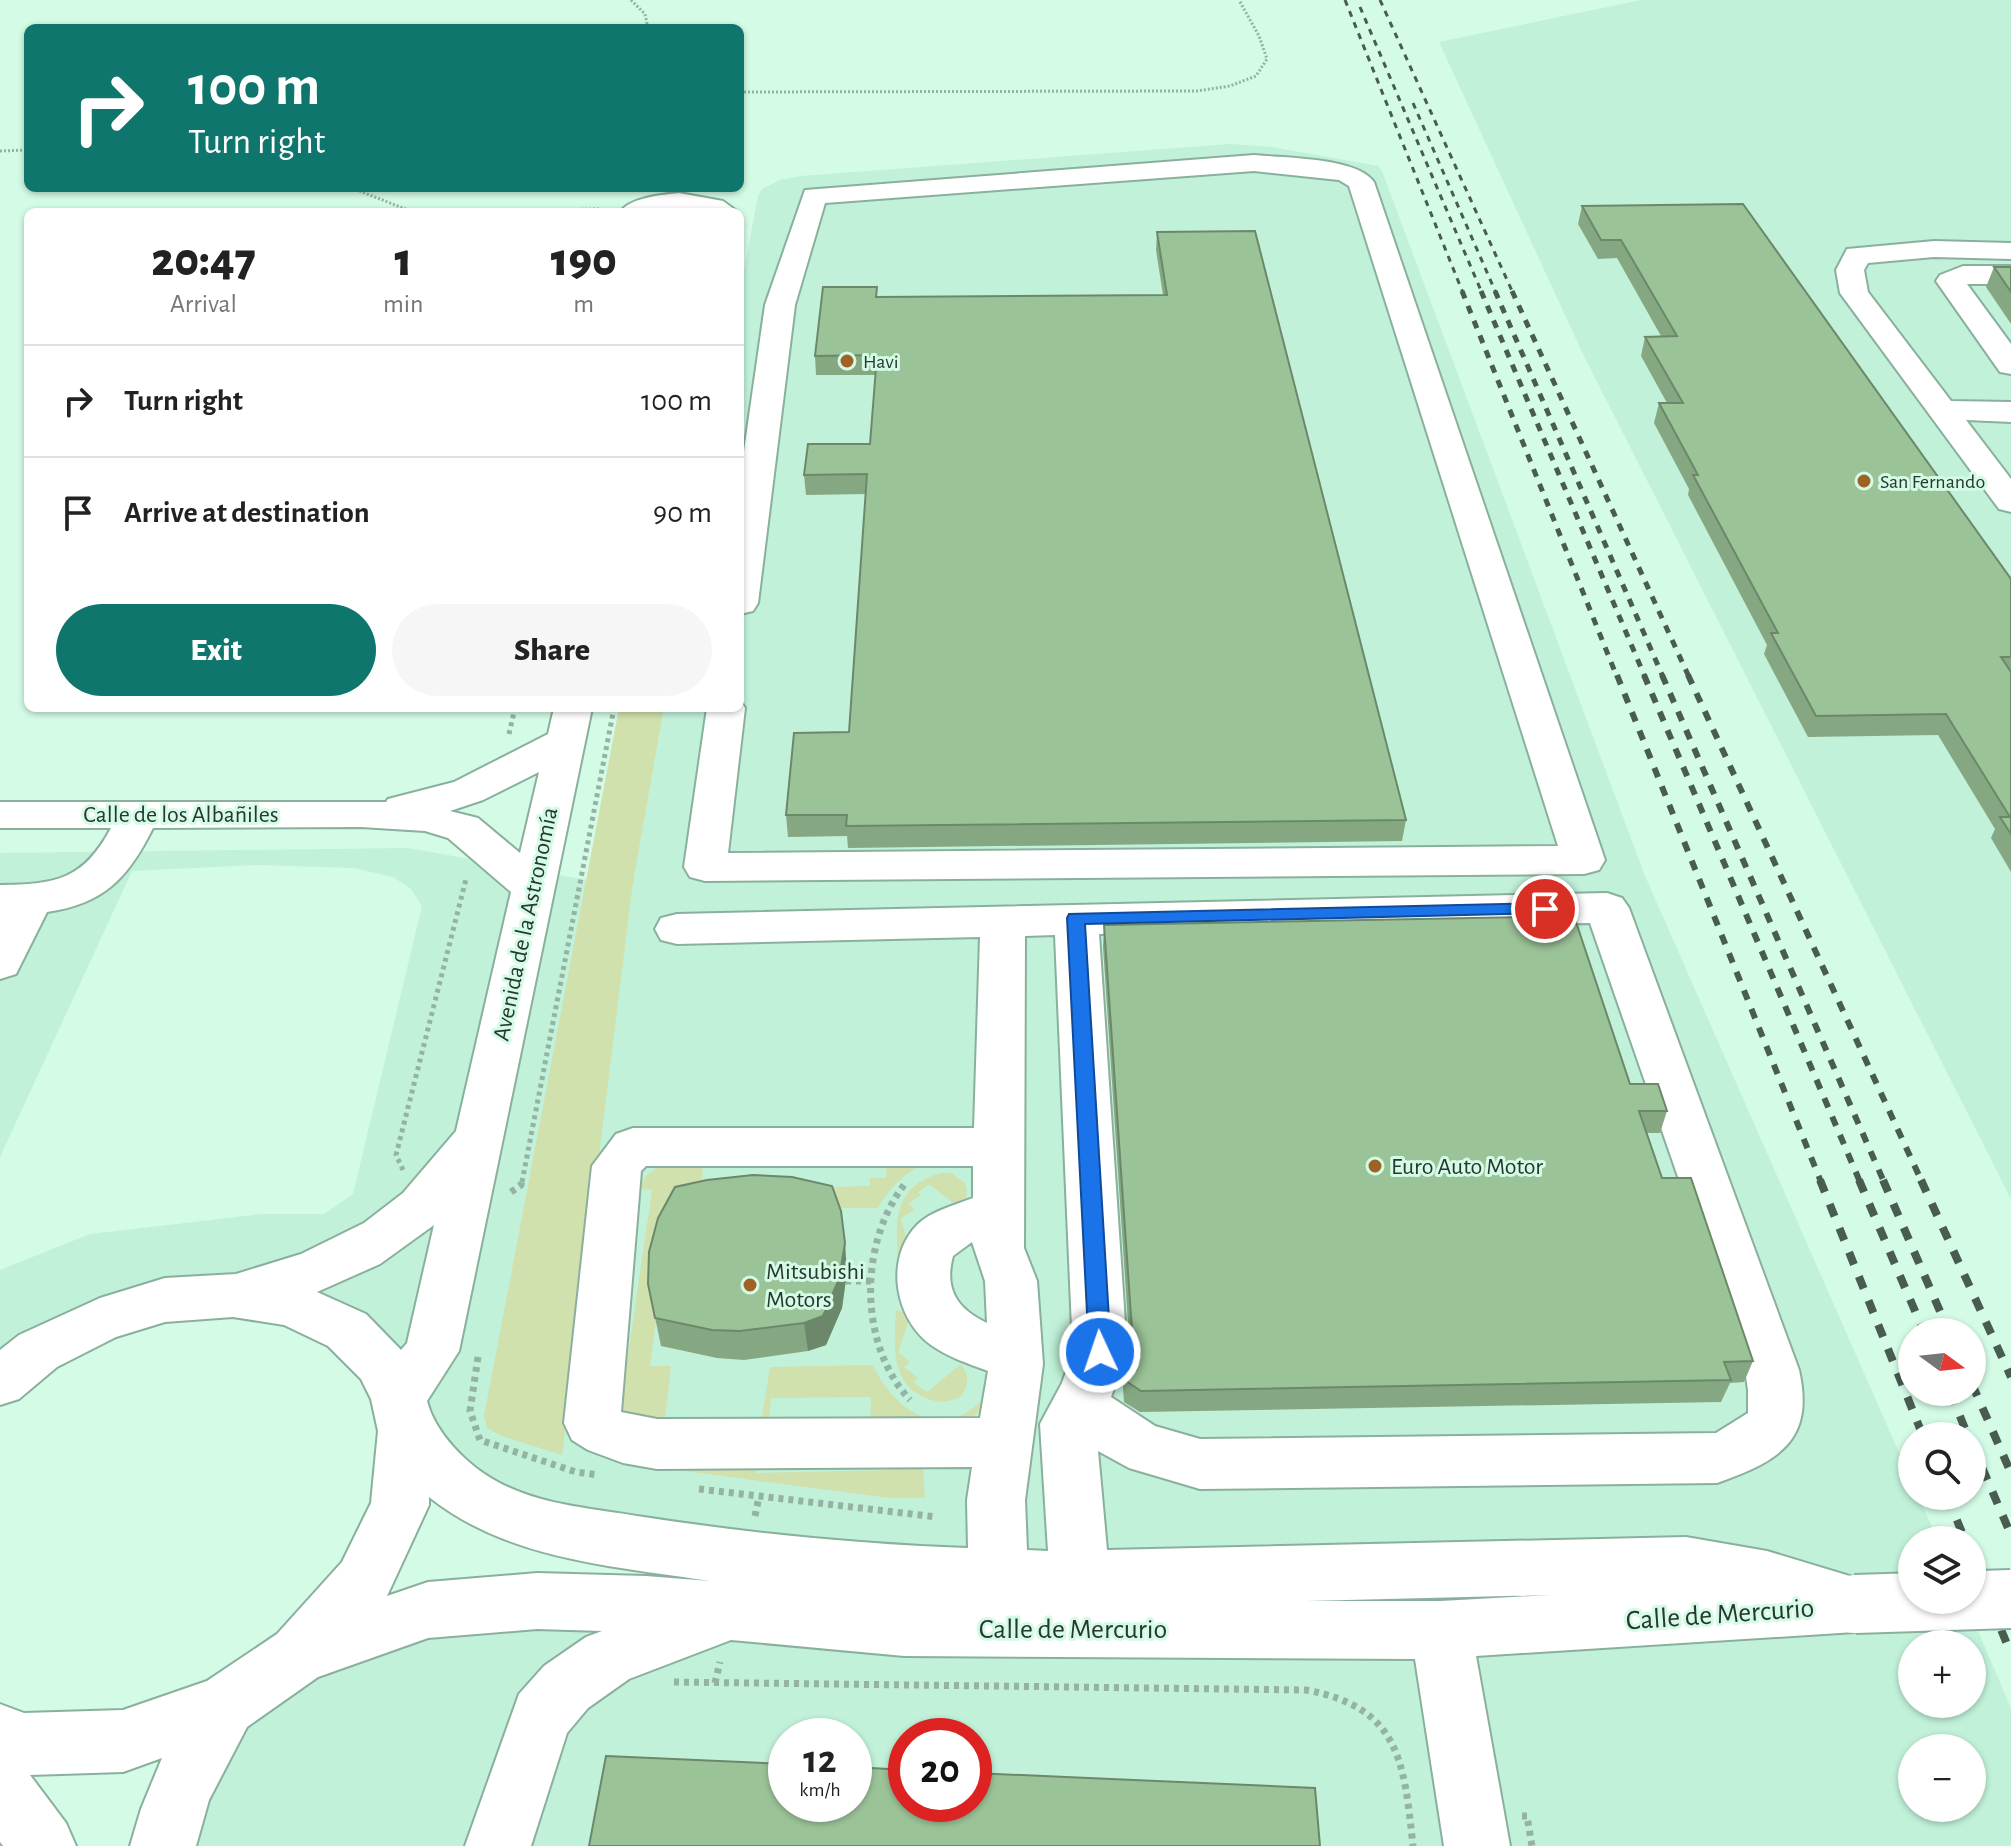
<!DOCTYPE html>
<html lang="en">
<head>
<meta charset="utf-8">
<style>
  body { margin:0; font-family:"Alegreya Sans",sans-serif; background:#f6f6f6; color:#222; height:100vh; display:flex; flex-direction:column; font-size:30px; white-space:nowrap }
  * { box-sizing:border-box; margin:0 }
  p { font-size:26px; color:#767676 }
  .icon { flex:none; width:44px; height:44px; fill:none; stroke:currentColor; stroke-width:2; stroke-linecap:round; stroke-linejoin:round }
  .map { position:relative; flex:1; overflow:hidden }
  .side { position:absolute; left:24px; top:208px; width:720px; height:504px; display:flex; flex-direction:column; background:#fff; border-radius:12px; box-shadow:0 2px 6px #0004 }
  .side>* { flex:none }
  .top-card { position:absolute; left:24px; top:24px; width:720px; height:168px; border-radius:12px; box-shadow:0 2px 6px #0004; background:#0f766e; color:#fff; overflow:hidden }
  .needle { width:52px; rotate:105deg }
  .controls { position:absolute; left:1898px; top:1318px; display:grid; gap:16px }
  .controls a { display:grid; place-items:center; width:88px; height:88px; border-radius:50%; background:#fff; box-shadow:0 2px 6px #0004; font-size:40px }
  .speed { position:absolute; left:768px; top:1718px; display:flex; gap:16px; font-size:40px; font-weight:700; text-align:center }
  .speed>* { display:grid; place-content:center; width:104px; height:104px; border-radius:50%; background:#fff; box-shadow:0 2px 6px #0004; line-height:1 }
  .speed small { font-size:20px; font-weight:400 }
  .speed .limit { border:12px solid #d22; background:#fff; color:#111 }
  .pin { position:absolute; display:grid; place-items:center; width:68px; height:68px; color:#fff; margin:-34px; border:4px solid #fff; border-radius:50%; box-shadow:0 2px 8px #0007 }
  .me { position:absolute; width:88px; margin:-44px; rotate:357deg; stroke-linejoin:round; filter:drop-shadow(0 0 6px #0008) }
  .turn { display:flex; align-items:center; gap:28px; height:168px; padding:0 32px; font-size:36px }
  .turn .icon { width:104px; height:104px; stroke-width:2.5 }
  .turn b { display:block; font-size:56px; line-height:68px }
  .eta { display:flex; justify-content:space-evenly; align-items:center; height:136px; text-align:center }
  .eta b { font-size:48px; font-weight:800; line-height:56px }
  .primary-button { display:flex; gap:16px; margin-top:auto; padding:16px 32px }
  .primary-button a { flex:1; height:92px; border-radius:48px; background:#0f766e; color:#fff; font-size:32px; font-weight:800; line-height:92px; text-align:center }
  .primary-button a+a { background:#f6f6f6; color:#222 }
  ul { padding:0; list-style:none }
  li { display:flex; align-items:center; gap:24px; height:112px; padding:0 32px; border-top:2px solid #e0e0e0 }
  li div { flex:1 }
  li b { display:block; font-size:30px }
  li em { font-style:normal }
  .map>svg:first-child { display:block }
  .built { fill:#c1f1d9; fill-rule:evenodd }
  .green { fill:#d0e1ad }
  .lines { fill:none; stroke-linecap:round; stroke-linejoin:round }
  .minor-casing { stroke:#8ab09d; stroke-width:4 }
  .path-far2 { stroke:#95b3a3; stroke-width:3; stroke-dasharray:2 2; stroke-linecap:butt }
  .path-far1 { stroke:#95b3a3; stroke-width:5; stroke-dasharray:4 4; stroke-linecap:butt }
  .path { stroke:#95b3a3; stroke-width:7; stroke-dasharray:5 5; stroke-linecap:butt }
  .minor { fill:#fff; fill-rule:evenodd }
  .rail-far3 { stroke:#485c51; stroke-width:3; stroke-dasharray:6 6; stroke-linecap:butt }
  .rail-far2 { stroke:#485c51; stroke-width:5; stroke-dasharray:8 8; stroke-linecap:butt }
  .rail-far1 { stroke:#485c51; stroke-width:6; stroke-dasharray:10 10; stroke-linecap:butt }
  .rail { stroke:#485c51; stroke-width:8; stroke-dasharray:13 13; stroke-linecap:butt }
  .minor-bridge-casing { stroke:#8ab09d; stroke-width:62; stroke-linecap:butt }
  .minor-bridge { stroke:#fff; stroke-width:58 }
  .wall { fill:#85a883 }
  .shaded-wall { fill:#6c886a }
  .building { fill:#9bc398; stroke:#6c886a; stroke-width:2 }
  .route { fill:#1a73e8; stroke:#114b97; stroke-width:2 }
  .poi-dot { fill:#9f6225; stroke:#d3fbe6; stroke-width:3 }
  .labels { text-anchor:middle; stroke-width:6; stroke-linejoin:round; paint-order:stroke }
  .far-poi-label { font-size:20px; fill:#28372f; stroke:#d3fbe6; text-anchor:start }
  .street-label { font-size:24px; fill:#28372f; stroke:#d3fbe6 }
  .poi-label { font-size:24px; fill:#28372f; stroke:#d3fbe6; text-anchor:start }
  .near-street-label { font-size:28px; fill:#28372f; stroke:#d3fbe6 }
</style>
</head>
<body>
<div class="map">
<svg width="2011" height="1846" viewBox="0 0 2011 1846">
  <rect width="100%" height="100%" fill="#d3fbe6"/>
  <!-- built -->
  <path class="built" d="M1641,0H2011V1199L1583,354L1439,42Z
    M1230,144L1272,147L1378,166L1382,171L1645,876L1912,1482V1496H1918L1938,1540H1912V1600H1965L2011,1708V1846H163L225,1705L428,1610L1851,1604L1064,1579L475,1499L347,1331L165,1300L0,1382V1270L90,1234L262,1214H324L353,1194L422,906L410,888L393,877L354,868L257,865L132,871L0,1157V853L408,848L632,888L664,708H740V291L758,196L762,189L780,180L801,176ZM1912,1644H1972V1704H1912ZM786,1736H854V1804H786ZM906,1736H974V1804H906ZM1912,1748H1972V1808H1912Z"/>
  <!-- green -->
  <path class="green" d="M619,708H664L632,889L562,1455L502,1436L487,1428L484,1416Z
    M949,1155L975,1163L981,1176C945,1138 899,1171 878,1208H834V1187L870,1186V1178H886L887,1157Z
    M703,1160L702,1187L671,1209L650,1366H671L664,1428L618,1424L652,1190L638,1189C651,1161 675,1163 703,1160Z
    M941,1173H951L965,1183C968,1193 968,1200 960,1208L929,1184L918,1192L921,1195L908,1204L915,1210L901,1218L910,1254L898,1258C895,1217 895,1186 941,1173Z
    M896,1310L911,1314L898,1352L910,1362L904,1367L918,1378L913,1382L927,1392L961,1364C969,1375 970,1384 961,1396C950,1402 943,1403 931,1400C889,1387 894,1345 896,1310Z
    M873,1365C895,1413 946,1445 986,1395L984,1407L970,1419L870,1427L871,1397L771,1398L768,1428L760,1429L770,1367Z
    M894,1457L967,1461L973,1468H923L925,1498H889L647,1466L756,1459V1473L892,1470Z"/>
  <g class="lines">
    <!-- minor casing -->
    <g class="minor-casing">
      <path id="minor" d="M1254,155C1283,158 1357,157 1374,182L1605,860L1599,870L1584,874L705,881L690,877L684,867L707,708H740V700L745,708L728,853L1558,846L1349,186L1339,180L1254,171L825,203L795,305L758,603L753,611L740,614V479L765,305L805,190Z
        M679,193L723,201L738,212L679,210L620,212C631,197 662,195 679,193Z
        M1934,241L2011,243V259L1934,257L1868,263L1864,270L1868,292L1951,401L2011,402V422L1966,420L2011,479V512L1999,509L1840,293L1836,270L1847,249Z
        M1963,266H2011V284H1967L2011,344V374L2000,372L1936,281L1940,275Z
        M554,708H592L459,1351L427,1401C435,1433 467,1465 496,1481C539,1505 589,1508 637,1516C747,1533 857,1544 968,1548L967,1500L972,1467L657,1469L623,1463L588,1450L572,1440L564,1423L592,1166L616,1134L633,1128H974L980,937L677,944L661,940L655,929L661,918L677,914L1607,893L1622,898L1629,908L1799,1370C1815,1442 1778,1461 1717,1483L1200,1489L1129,1468L1098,1451L1107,1550L1686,1537L1767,1551L1876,1584L1885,1604L1876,1624L1855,1632L1476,1656L1510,1846H1444L1415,1659L904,1656L731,1640L629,1679L588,1708L567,1733L531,1846H465L519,1694L544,1666L586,1637L602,1631L537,1629L428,1638L318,1677L247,1727L209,1800L196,1846H130L141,1809L162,1758L123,1772L30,1775L66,1823L76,1846H3L0,1842V1704L24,1713L123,1710L207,1681L277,1634L342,1562L371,1503L378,1431L371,1399L361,1379L328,1346L284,1325L233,1317L165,1322L116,1337L57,1367L19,1399L0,1405V1350L19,1335L100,1298L165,1278L236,1274L301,1254L364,1223L403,1193L456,1131L511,892L448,838L425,831L361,827L153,828C128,878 104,904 47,912L16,974L0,979V885C55,884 83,881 111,828H0V802H386L388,799L454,782L548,734ZM539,772L520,853L478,818L450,811L483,800ZM1590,923L1745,1370L1748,1390V1413L1716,1433L1200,1439L1155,1426L1111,1397L1127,1352L1099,934ZM1055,935L1073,1352L1062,1383L1040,1424L1048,1551L1027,1550L1025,1500L1043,1364L1037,1281L1024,1248L1025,936ZM646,1166H973V1198C955,1205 931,1211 917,1225C884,1259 895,1319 931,1345C948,1357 969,1364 988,1371L980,1418L657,1419L621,1412L641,1171ZM434,1225L407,1343L401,1350L366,1314L317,1292L380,1264ZM972,1242L985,1281L987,1323C957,1309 944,1289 953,1256ZM429,1497C508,1560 614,1566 710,1581L646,1576L537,1573L428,1582L387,1596L429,1505ZM1551,1595L1441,1601H1307Z"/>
    </g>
    <!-- path-far2 -->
    <path class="path-far2" d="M631,0L645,14L648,28
      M740,92L1197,91L1230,86L1256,76L1267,59L1259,36L1239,0
      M0,151L28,150
      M352,188L413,212
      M449,212L599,209"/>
    <!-- path-far1 -->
    <path class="path-far1" d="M509,734L515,708
      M403,1170L396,1155L466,879
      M522,1182L614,708"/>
    <!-- path -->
    <path class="path" d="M904,1185C859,1244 858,1344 910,1400
      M511,1192L521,1185L522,1180
      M846,1281H873
      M478,1357L470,1411L480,1440L576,1472L598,1475
      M699,1489L937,1517
      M755,1516L759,1497
      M674,1682L1306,1690C1400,1707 1404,1762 1413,1846
      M715,1683L720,1662
      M1522,1816H1527L1532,1846"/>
    <!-- minor -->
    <use href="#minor" class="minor"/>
    <!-- rail-far3 -->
    <path class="rail-far3" d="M1345,0L1463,293
      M1380,0L1513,293
      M1360,7L1482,293
      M1413,103L1496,293"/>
    <!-- rail-far2 -->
    <path class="rail-far2" d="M1462,291L1617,677
      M1481,291L1645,677
      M1495,291L1663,677
      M1512,291L1689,677"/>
    <!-- rail-far1 -->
    <path class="rail-far1" d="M1617,675L1821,1182
      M1644,675L1860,1182
      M1662,675L1884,1182
      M1688,675L1922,1182"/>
    <!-- rail -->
    <path class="rail" d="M1820,1180L1923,1436
      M1859,1180L1924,1332
      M1883,1180L1949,1332
      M1921,1180L2011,1377
      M1972,1384L2011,1473
      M1950,1392L1968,1436
      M1972,1444L2011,1535
      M1947,1496L1965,1540
      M1972,1558L2011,1654"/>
    <!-- minor-bridge casing -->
    <g class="minor-bridge-casing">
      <path id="minor-bridge" d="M1855,1604L2011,1599"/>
    </g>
    <!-- minor-bridge -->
    <use href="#minor-bridge" class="minor-bridge"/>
  </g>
  <!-- wall -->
  <path class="wall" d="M1582,206L2011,579V872L1991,838L1995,829L1938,735L1808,737L1764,654L1767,645L1688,495L1689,489L1654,423L1659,403H1667L1641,356L1645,337L1661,336L1617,258L1598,259L1578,224Z
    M1157,232L1406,820L1402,841L848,848L847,836L788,837L786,815L849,732L866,494L806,495L804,475L870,444L876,375H816L815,356L878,297L1163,295L1156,250Z
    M1994,267H2011V324L1986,287Z
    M1104,925L1630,1084L1667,1111L1660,1133H1647L1662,1178L1753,1361L1744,1382L1730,1383L1721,1402L1140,1412L1124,1402L1122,1375L1124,1353L1129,1338L1103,947Z
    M847,1272L842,1308L826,1345L808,1351L744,1360L717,1358L661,1346L648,1284Z"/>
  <!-- shaded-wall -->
  <path class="shaded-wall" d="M845,1243L847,1272L842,1308L826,1345L808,1351L804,1323Z"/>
  <!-- building -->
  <path class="building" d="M1743,204L2011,579V657H2001L2011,672V834L2000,817H2010L1946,714L1816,716L1771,633H1778L1693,475H1698L1659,403H1683L1645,337L1677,336L1621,240H1601L1582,206Z
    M1255,231L1406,820L846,826L847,815H786L794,733L849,732L867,474L804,475L808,444H870L877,355L815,356L823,287H877L876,297L1167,295L1157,232Z
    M1994,267H2011V292Z
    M1574,916L1630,1084H1658L1667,1111H1639L1662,1178H1691L1753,1361L1724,1362L1731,1380L1141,1391L1126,1381L1124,1353L1132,1330L1104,925Z
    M753,1175L792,1177L832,1186L841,1211L845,1243L839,1279L823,1316L804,1323L740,1331L712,1330L655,1318L648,1284L649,1252L658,1218L675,1187L707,1180Z
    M606,1756L786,1764V1804H854V1767L906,1770V1804H974V1773L1315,1788L1320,1846H589Z"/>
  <!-- route -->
  <path class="route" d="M1545,903L1551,905L1554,909L1551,913L1085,924L1111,1352L1108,1359L1100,1362L1092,1359L1089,1352L1067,918L1069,914Z"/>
  <!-- markers -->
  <g class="poi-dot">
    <circle cx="847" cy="361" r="8"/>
    <circle cx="1864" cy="481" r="8"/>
    <circle cx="1375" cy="1166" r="8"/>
    <circle cx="750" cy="1285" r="8"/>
  </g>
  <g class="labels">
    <!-- far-poi labels -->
    <g class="far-poi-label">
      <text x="863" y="368">Havi</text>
      <text x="1880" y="488">San Fernando</text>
    </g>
    <!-- street labels -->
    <g class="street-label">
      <text x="181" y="822">Calle de los Albañiles</text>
      <text transform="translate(525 924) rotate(-78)" y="8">Avenida de la Astronomía</text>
    </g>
    <!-- poi labels -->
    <g class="poi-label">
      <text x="1391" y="1174">Euro Auto Motor</text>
      <text x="766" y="1279">Mitsubishi<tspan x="766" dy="28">Motors</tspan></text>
    </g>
    <!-- near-street labels -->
    <g class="near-street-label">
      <text transform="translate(1720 1613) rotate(-4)" y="10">Calle de Mercurio</text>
      <text x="1073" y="1638">Calle de Mercurio</text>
    </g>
  </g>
</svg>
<div class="controls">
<a><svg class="needle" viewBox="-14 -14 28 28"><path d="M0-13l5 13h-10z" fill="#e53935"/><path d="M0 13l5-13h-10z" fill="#767676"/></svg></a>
<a><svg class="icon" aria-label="search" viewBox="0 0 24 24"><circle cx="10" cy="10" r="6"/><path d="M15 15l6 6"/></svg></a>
<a><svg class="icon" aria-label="layers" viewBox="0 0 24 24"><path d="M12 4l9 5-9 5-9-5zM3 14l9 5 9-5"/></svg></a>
<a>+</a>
<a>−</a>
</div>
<div class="speed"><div>12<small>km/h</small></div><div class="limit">20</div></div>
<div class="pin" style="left:1545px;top:909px;background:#d93025"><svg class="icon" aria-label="arrive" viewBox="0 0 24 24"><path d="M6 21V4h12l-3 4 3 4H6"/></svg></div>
<svg class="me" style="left:1100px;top:1352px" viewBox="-20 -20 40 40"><circle r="17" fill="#1a73e8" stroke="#fff" stroke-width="3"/><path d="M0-11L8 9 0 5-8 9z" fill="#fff"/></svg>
<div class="top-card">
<div class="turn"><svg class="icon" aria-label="right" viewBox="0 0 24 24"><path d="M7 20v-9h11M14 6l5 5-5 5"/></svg><div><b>100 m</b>Turn right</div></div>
</div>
<section class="side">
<div class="eta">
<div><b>20:47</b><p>Arrival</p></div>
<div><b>1</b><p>min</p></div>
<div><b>190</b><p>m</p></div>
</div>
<ul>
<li><svg class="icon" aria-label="right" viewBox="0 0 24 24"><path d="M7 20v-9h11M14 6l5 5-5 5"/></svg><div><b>Turn right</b></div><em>100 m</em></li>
<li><svg class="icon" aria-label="arrive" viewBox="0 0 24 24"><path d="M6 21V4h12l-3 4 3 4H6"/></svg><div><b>Arrive at destination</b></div><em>90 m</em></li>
</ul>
<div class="primary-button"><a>Exit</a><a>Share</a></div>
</section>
</div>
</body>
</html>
